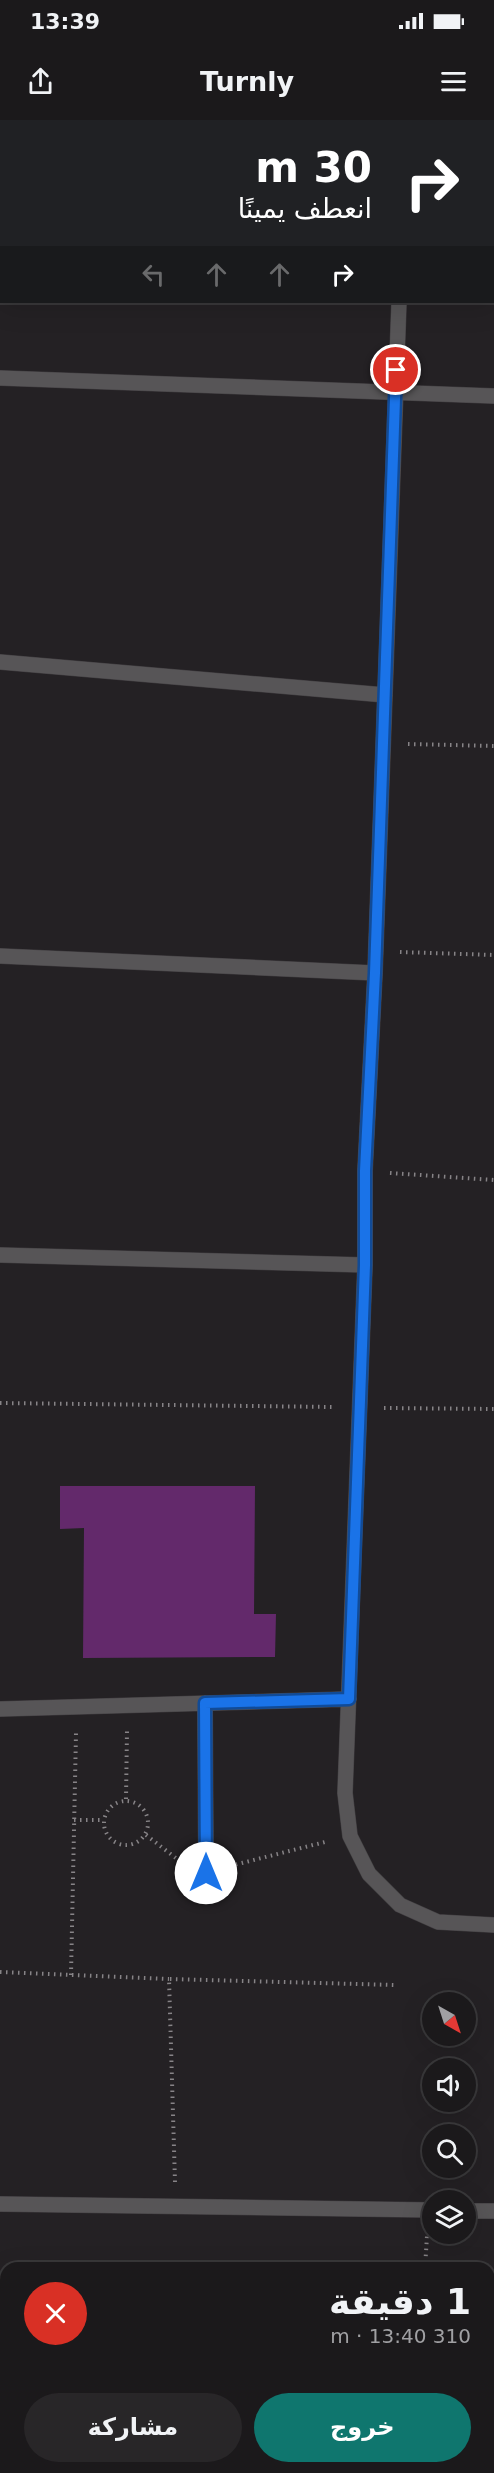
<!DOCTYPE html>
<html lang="ar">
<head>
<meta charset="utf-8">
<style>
  body { margin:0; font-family:"DejaVu Sans",Cairo,sans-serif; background:#282628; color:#f1f3f6; direction:rtl; height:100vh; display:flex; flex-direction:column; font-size:22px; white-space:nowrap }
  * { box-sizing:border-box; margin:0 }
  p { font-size:20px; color:#a0a0a3 }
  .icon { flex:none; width:33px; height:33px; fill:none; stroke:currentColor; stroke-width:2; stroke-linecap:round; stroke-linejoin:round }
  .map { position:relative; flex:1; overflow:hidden; direction:ltr }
  .side { position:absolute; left:0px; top:2142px; width:495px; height:212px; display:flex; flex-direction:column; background:#1b191b; border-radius:18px 18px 0 0; box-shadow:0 6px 24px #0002,0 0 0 2px #39383a; direction:rtl }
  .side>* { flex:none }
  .banner { position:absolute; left:0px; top:0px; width:495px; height:183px; box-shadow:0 6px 24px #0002,0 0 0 2px #39383a; direction:rtl; background:#202124; color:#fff; overflow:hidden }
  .needle { width:39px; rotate:141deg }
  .fabs { position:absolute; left:422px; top:1872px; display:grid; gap:12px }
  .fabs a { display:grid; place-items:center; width:54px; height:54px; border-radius:50%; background:#1b191b; box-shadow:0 6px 24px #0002,0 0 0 2px #39383a; font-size:30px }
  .pin { position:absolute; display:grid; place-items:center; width:51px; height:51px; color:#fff; margin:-26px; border:3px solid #fff; border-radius:50%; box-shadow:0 2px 6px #0007 }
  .me { position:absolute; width:66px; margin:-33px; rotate:0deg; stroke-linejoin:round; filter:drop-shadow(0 0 4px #0008) }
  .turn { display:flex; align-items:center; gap:21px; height:126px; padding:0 24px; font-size:27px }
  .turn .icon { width:78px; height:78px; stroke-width:2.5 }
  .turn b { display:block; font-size:42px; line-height:51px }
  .lanes { display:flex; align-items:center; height:57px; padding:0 24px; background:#0003; justify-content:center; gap:30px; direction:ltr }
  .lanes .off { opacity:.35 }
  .round { display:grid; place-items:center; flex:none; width:63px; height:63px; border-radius:32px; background:#282628 }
  .head { display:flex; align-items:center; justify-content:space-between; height:102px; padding:0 24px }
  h1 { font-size:36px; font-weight:700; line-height:45px }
  .button { display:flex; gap:12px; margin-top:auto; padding:12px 24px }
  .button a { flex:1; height:69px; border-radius:36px; background:#0f766e; color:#fff; font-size:24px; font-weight:700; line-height:69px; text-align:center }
  .button a+a { background:#282628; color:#f1f3f6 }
  .status { display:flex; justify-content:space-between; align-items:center; height:42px; padding:0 30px; background:#1b191b; direction:ltr }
  .status svg { height:16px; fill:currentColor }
  header { display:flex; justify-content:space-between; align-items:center; height:78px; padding:0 24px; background:#1b191b; font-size:27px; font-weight:700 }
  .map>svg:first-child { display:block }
  .building { fill:#63296b }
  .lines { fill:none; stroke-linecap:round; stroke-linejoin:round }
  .minor-casing { stroke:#413e41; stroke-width:16 }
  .path { stroke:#878487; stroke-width:4; stroke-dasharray:1.5 4.5; stroke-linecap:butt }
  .minor { stroke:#575557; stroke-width:15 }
  .route-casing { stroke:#114b97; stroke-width:15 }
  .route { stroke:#1a73e8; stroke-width:10 }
</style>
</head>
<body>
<div class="status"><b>13:39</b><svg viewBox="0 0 49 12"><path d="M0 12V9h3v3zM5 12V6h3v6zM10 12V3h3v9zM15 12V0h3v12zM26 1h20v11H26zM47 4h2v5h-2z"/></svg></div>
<header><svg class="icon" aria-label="menu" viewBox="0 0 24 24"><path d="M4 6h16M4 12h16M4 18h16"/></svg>Turnly<svg class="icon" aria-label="share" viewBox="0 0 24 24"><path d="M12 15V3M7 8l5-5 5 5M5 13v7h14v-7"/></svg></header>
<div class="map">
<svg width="494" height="2353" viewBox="0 0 494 2353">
  <rect width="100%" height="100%" fill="#242124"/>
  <!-- building -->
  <path class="building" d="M60,1366H255L254,1494H276L275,1537L83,1538L84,1408L60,1409Z"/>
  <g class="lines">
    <!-- minor casing -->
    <g class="minor-casing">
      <path id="minor" d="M405,2V0
        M399,182L375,853L365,1051V1145L345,1673L350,1716L369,1754L400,1785L438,1802L494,1805
        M0,258L494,276
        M0,542L385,575
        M0,836L375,853
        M0,1135L365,1145
        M205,1583L206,1753
        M0,1589L349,1579
        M0,2084L432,2090
        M465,2091H494"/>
    </g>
    <!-- path -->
    <path class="path" d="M408,624L494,626
      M400,832L494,835
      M390,1053L494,1060
      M0,1283L334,1287
      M384,1288L494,1289
      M126,1679L127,1611
      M104 1703a22 22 0 1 1 44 0a22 22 0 1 1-44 0Z
      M74,1700H103
      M146,1715L181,1742
      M230,1746L325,1722
      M0,1852L169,1859
      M71,1855L76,1613
      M175,2062L169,1859L395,1865
      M425,2148L427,2116
      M0,2316L6,2317
      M96,2353V2348
      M413,2353V2348"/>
    <!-- minor -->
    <use href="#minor" class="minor"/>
  </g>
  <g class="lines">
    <!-- route casing -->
    <g class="route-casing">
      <path id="route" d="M206,1753L205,1583L349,1579L365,1145V1051L375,853L396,250"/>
    </g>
    <!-- route -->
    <use href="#route" class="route"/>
  </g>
</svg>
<div class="fabs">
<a><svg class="needle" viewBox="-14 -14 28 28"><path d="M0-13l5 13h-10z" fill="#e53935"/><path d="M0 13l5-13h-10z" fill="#a0a0a3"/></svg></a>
<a><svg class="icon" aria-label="sound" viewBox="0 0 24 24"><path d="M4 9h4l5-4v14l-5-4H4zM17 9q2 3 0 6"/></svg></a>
<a><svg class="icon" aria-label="search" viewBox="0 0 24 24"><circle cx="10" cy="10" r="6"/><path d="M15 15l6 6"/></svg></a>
<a><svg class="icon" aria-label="layers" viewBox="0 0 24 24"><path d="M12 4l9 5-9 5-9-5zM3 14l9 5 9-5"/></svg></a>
</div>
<div class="pin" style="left:396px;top:250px;background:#d93025"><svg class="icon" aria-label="arrive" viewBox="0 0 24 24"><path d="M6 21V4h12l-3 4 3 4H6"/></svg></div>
<svg class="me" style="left:206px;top:1753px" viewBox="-20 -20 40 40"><circle r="19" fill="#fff"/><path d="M0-13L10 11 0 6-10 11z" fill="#1a73e8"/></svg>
<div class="banner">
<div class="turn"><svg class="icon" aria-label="right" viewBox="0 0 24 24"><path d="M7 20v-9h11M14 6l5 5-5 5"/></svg><div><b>30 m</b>انعطف يمينًا</div></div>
<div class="lanes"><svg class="icon off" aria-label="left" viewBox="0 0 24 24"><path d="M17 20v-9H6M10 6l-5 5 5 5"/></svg><svg class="icon off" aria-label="ahead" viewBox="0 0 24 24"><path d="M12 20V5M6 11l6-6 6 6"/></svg><svg class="icon off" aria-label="ahead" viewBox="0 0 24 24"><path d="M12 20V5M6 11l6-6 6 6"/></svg><svg class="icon" aria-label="right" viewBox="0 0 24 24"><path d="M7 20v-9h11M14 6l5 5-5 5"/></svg></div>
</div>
<section class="side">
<div class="head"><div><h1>1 دقيقة</h1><p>310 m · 13:40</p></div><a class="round" style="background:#d93025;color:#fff"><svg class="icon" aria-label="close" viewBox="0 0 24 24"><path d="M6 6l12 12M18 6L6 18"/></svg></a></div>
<div class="button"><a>خروج</a><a>مشاركة</a></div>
</section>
</div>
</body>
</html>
